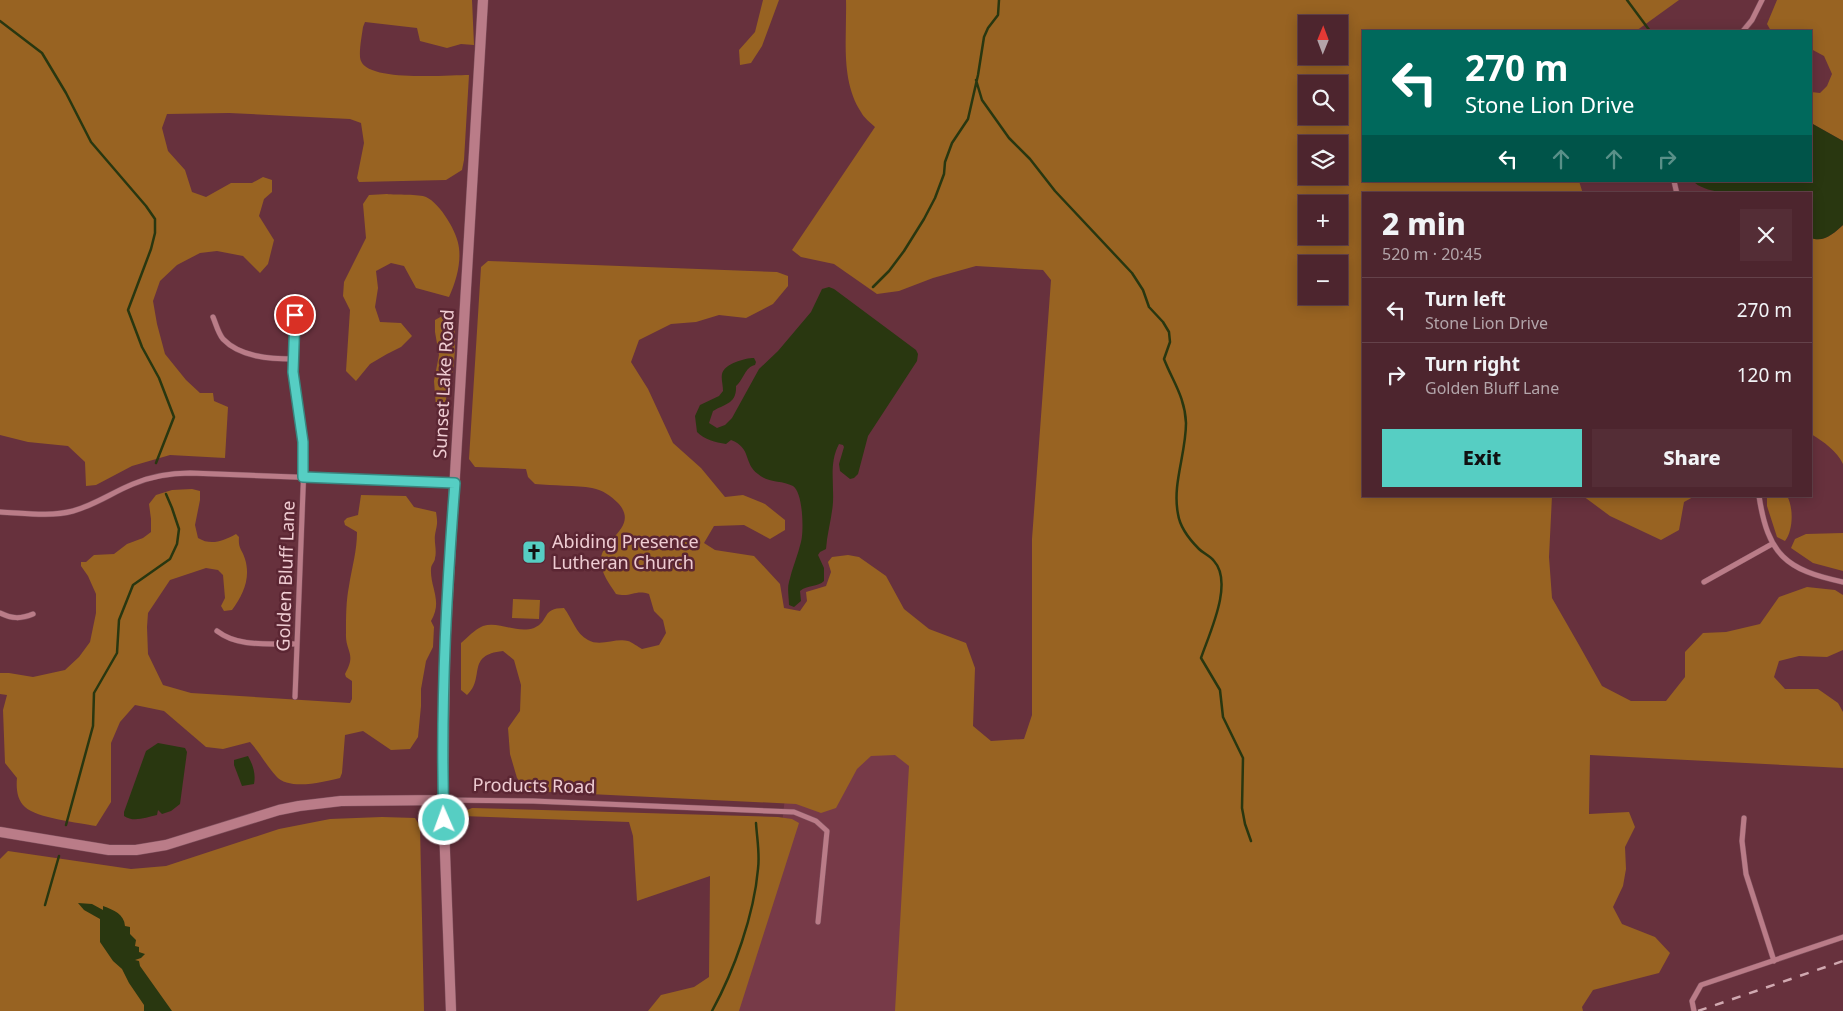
<!DOCTYPE html>
<html lang="en">
<head>
<meta charset="utf-8">
<style>
  body { margin:0; font-family:"Noto Sans",sans-serif; background:#542d36; color:#f1f3f6; height:100vh; display:flex; flex-direction:column; font-size:19px; white-space:nowrap }
  * { box-sizing:border-box; margin:0 }
  p { font-size:16px; color:#b3a5aa }
  .icon { flex:none; width:28px; height:28px; fill:none; stroke:currentColor; stroke-width:2; stroke-linecap:round; stroke-linejoin:round }
  .map { position:relative; flex:1; overflow:hidden }
  .panel { position:absolute; left:1362px; top:192px; width:450px; height:305px; display:flex; flex-direction:column; background:#4d252e; border-radius:0px; box-shadow:0 2px 12px #0003,0 0 0 1px #64424a }
  .panel>* { flex:none }
  .top-card { position:absolute; left:1362px; top:30px; width:450px; height:152px; border-radius:0px; box-shadow:0 2px 12px #0003,0 0 0 1px #64424a; background:#00695c; color:#fff; overflow:hidden }
  .needle { width:32px; rotate:1deg }
  .buttons { position:absolute; left:1298px; top:15px; display:grid; gap:10px }
  .buttons a { display:grid; place-items:center; width:50px; height:50px; border-radius:0px; background:#4d252e; box-shadow:0 2px 12px #0003,0 0 0 1px #64424a; font-size:25px }
  .pin { position:absolute; display:grid; place-items:center; width:42px; height:42px; color:#fff; margin:-21px; border:2px solid #fff; border-radius:50%; box-shadow:0 1px 5px #0007 }
  .me { position:absolute; width:55px; margin:-28px; rotate:358deg; stroke-linejoin:round; filter:drop-shadow(0 0 4px #0008) }
  .turn { display:flex; align-items:center; gap:18px; height:105px; padding:0 20px; font-size:22px }
  .turn .icon { width:65px; height:65px; stroke-width:2.5 }
  .turn b { display:block; font-size:35px; line-height:42px }
  .lanes { display:flex; align-items:center; height:48px; padding:0 20px; background:#0003; justify-content:center; gap:25px; direction:ltr }
  .lanes .off { opacity:.35 }
  .round { display:grid; place-items:center; flex:none; width:52px; height:52px; border-radius:0px; background:#542d36 }
  .overview { display:flex; align-items:center; justify-content:space-between; height:85px; padding:0 20px }
  h1 { font-size:30px; font-weight:800; line-height:38px }
  .button { display:flex; gap:10px; margin-top:auto; padding:10px 20px }
  .button a { flex:1; height:58px; border-radius:0px; background:#56cec3; color:#111; font-size:20px; font-weight:800; line-height:58px; text-align:center }
  .button a+a { background:#542d36; color:#f1f3f6 }
  ul { padding:0; list-style:none }
  li { display:flex; align-items:center; gap:15px; height:65px; padding:0 20px; border-top:1px solid #64424a }
  li div { flex:1 }
  li b { display:block; font-size:19px }
  li em { font-style:normal }
  .map>svg:first-child { display:block }
  .built { fill:#773a48 }
  .green { fill:#986322; fill-rule:evenodd }
  .water { fill:#293710 }
  .lines { fill:none; stroke-linecap:round; stroke-linejoin:round }
  .stream { stroke:#293710; stroke-width:2.5 }
  .street-casing { stroke:#7f505c; stroke-width:6 }
  .secondary-casing { stroke:#7f505c; stroke-width:11 }
  .street { stroke:#ba7c88; stroke-width:5 }
  .secondary { stroke:#ba7c88; stroke-width:10 }
  .rail { stroke:#d1a9b1; stroke-width:2.5; stroke-dasharray:9 9; stroke-linecap:butt }
  .route-casing { stroke:#38867f; stroke-width:12 }
  .route { stroke:#56cec3; stroke-width:9 }
  .labels { text-anchor:middle; stroke-width:5; stroke-linejoin:round; paint-order:stroke }
  .street-label { font-size:18px; fill:#efccd2; stroke:#5b2633 }
  .poi-label { font-size:18px; fill:#efccd2; stroke:#5b2633; text-anchor:start }
</style>
</head>
<body>
<div class="map">
<svg width="1843" height="1011" viewBox="0 0 1843 1011">
  <rect width="100%" height="100%" fill="#67313d"/>
  <!-- built -->
  <path class="built" d="M923,721L915,1011H714L782,824L785,797Z"/>
  <!-- green -->
  <path class="green" d="M0,0H472L474,45L461,44L447,48L420,41L417,28L365,22L363,27C362,35 358,55 361,61C369,82 449,75 469,75L464,160L462,170L446,180L359,182L357,178L364,143L361,123L350,119L229,113L167,114L162,128L168,151L185,170L192,192L206,197L231,183H252L263,177L272,180V192L264,199L259,216L274,240L268,264L260,273L243,256L217,251L200,253L177,265L160,281L153,301L157,324L165,354L186,380L200,393H213L214,401L228,407L225,458L170,455L132,466L96,485L86,486L85,462L68,446L28,442L0,435Z
    M763,0H779L762,46L751,63L740,65L739,50L755,32Z
    M846,0H1679L1636,31H1364V181H1579L1583,194H1364V496H1552L1549,557L1552,598L1579,645L1602,686L1631,701H1666L1685,677V652L1703,633L1726,632L1760,624L1779,597L1807,587L1835,590L1843,595V650L1827,657L1799,656L1779,661L1774,677L1785,689H1818L1838,703L1843,712V768L1590,755L1589,814L1629,812L1635,827L1625,847L1626,869L1623,886L1613,907L1622,924L1655,937L1670,953L1659,973L1593,990L1582,1007L1583,1011H895L909,766L895,755L871,756L857,769L836,808L821,813L796,804L528,791L517,778L510,754L508,728L520,711L521,685L514,660L503,651C465,655 486,678 467,695L461,690V643C467,638 475,629 483,626C499,621 517,634 534,628C550,621 541,608 564,608C572,618 576,634 588,640C600,647 615,638 628,641C632,642 638,647 642,649L659,645L666,633L663,620L654,611L649,594C635,589 631,598 616,594C609,583 600,572 601,559C602,539 640,527 618,503C611,496 603,490 592,488C576,485 553,486 535,484L528,477L526,469L475,467L469,459L481,267L488,261L777,272L788,276V286L773,304L746,318L719,315L696,322L671,324L639,340L631,362L648,389L673,443L701,468L725,497L743,495L765,504L785,520V530L770,539L744,525L714,526L704,543L715,550L754,556L780,584L784,608L800,611L807,601L806,592L826,586L831,572L828,562L832,557L848,555L859,557L886,576L904,609L929,629L966,643L975,668L973,726L991,741L1024,739L1032,715V539L1051,280L1043,270L976,266L933,278L899,291L877,294L834,264L801,257L792,250L875,127C870,122 864,118 861,112C840,80 847,37 846,0ZM1306,24H1339V56H1306ZM1306,84H1339V116H1306ZM1306,144H1339V176H1306ZM1306,204H1339V236H1306ZM1306,264H1339V296H1306Z
    M1777,0H1843V141L1811,123V92L1820,93L1827,86L1832,74L1824,56L1811,49V31H1771L1767,24Z
    M387,194C395,195 420,194 426,197C440,203 458,233 459,248C461,264 456,282 449,297L416,288L404,266L391,263L376,271L378,288L375,307L380,322L401,323L412,336L401,347L387,354L370,364L356,381L346,371L350,310L343,296L344,282L366,238L363,204L369,195Z
    M1843,225V464C1837,451 1824,442 1811,434V238C1824,243 1834,233 1843,225Z
    M444,315L454,321C455,339 456,357 452,374C450,385 446,395 445,406L436,407L434,381L439,355L435,332V320Z
    M192,489L200,491V500L195,525L198,538C211,546 223,541 236,534L239,537C238,549 242,549 245,559C251,578 243,595 232,610L224,611L221,606L225,598L223,575L218,570L206,568L170,580L148,613L147,627L148,654L163,685L191,693L350,703L352,699V681L346,677L345,674C357,653 345,652 346,633C346,617 346,601 349,586C352,567 357,551 357,532L345,525L344,521L347,518L358,515L361,495L406,496L414,507L436,512C438,524 437,524 435,535C434,542 437,551 435,558C435,562 431,564 431,569C430,588 443,601 431,621L434,627L433,647L426,661L421,689V706L418,737L410,749L391,750L363,731L345,735L342,773L340,778C323,782 289,791 276,776C266,765 260,753 250,742L223,749L206,747L164,711L135,705L120,722L111,743V802L96,826C80,823 36,818 25,807C17,800 16,788 17,778L5,763L3,710L7,695L0,694V673H9L33,677L65,670L79,657L90,642L96,613V594L88,576L81,566V562H86L94,555L114,554L127,544L143,538L151,532V519L149,504L156,495L172,490Z
    M1583,496H1695L1684,502L1679,530L1661,540L1610,516Z
    M1767,496H1787C1794,508 1793,531 1785,541L1777,537L1767,506Z
    M1843,533V571L1813,563L1791,548L1795,539L1806,534Z
    M513,599L540,600L539,619L512,618Z
    M472,808L778,817L792,819L799,823L739,1011H648L661,995L694,987L709,977L710,876L637,901L633,836L629,822L462,816L465,811Z
    M382,817L415,818L420,826L424,1011H0V859L8,851L131,869L166,866L279,829L330,819Z"/>
  <!-- water -->
  <path class="water" d="M1811,123L1843,141V225C1834,233 1824,243 1811,238V194C1786,194 1709,200 1693,181H1811Z
    M829,287L834,289L916,350L918,354L917,361L868,436L858,474L854,478L850,479L840,471L839,464L844,447L843,445L839,444C829,463 834,482 833,502C832,518 827,533 826,549L820,552L818,555L824,568V581C818,587 807,585 800,591L801,601L794,607L789,605C789,597 787,589 789,582C792,568 798,555 801,542C804,531 803,492 793,486C782,480 768,483 758,474C743,463 752,448 731,440L726,444C715,442 705,440 697,432L695,416L700,405L719,396L723,391C723,385 721,379 722,374C724,364 745,358 754,358L756,362L755,365C745,367 744,379 736,386C737,404 724,404 713,411L709,423L717,428L725,425L732,418L759,369L778,351L811,312L822,289Z
    M158,743L185,748L187,752L180,804L171,811L162,814L158,810L157,815C146,817 134,823 124,816V812L146,751Z
    M248,756C253,765 256,774 254,784L242,786L234,765V760Z
    M78,903L92,904L103,910V906C114,910 124,914 125,926L130,927V934L136,940L135,946L139,947V952L145,954L141,958L135,960L139,961L140,966L172,1011H144V1005L129,983L122,969L113,961L100,942V919L84,910Z"/>
  <g class="lines">
    <!-- stream -->
    <path class="stream" d="M1627,0L1650,31
      M0,21L42,53L66,93L91,142L146,206L155,219V233L151,249L128,310L142,347L159,378L174,417L156,463
      M976,80L982,100L1009,138L1030,159L1055,191L1132,273L1143,290L1149,307L1163,322L1169,332L1170,342L1164,359C1173,382 1185,397 1186,423C1186,454 1172,484 1178,514C1180,528 1189,539 1199,549C1203,553 1210,556 1214,561C1234,583 1209,634 1201,658L1220,690L1223,717L1243,758L1242,808L1245,824L1251,841
      M873,287L889,271L904,251L924,219L935,198L944,174L945,162L952,143L968,119L978,75L984,37L988,28L998,15L999,0
      M66,825L93,726L94,693L117,653L119,620L133,585L170,559L177,544L179,529L172,508L166,494
      M45,905L59,856
      M712,1011C734,971 754,915 758,869C760,854 757,839 756,823"/>
    <!-- street casing -->
    <g class="street-casing">
      <path id="street" d="M1743,31L1752,20L1762,0
        M1674,181L1677,194
        M213,317C216,324 218,333 223,339C240,357 270,359 294,359
        M1759,496C1768,555 1786,570 1843,582
        M0,512C24,513 50,517 73,511C95,505 113,492 133,484C152,476 170,473 190,473L454,483
        M1704,582L1772,544
        M0,613C12,619 21,619 33,614
        M217,631C239,648 270,643 296,644
        M295,697L304,465L303,441L293,372L296,306
        M443,800L533,801L794,812L816,821L827,831L818,922
        M1744,818L1742,841L1746,874L1774,961
        M1694,1011L1692,1001L1701,985L1843,937"/>
    </g>
    <!-- secondary casing -->
    <g class="secondary-casing">
      <path id="secondary" d="M0,832L109,850H136L166,845L279,810L299,806L341,801L443,800
        M451,1011L443,800L445,644L483,0"/>
    </g>
    <!-- street -->
    <use href="#street" class="street"/>
    <!-- secondary -->
    <use href="#secondary" class="secondary"/>
    <!-- rail -->
    <path class="rail" d="M1698,1011L1843,961"/>
  </g>
  <g class="lines">
    <!-- route casing -->
    <g class="route-casing">
      <path id="route" d="M295,315L293,372L303,442V477L455,483C446,595 440,707 444,820"/>
    </g>
    <!-- route -->
    <use href="#route" class="route"/>
  </g>
  <!-- icons -->
  <defs>
    <g id="church-square" transform="scale(1.25)"><rect x="-9" y="-9" width="18" height="18" rx="4" fill="#56cec3" stroke="#5b2633"/><path d="M-1.2-6h2.4v3.5h3.3v2.4h-3.3V6h-2.4V-.1h-3.3v-2.4h3.3Z" fill="#111"/></g>
  </defs>
  <g fill-rule="evenodd">
    <use href="#church-square" x="534" y="552"/>
  </g>
  <g class="labels">
    <!-- street labels -->
    <g class="street-label">
      <text transform="translate(444 384) rotate(-87)" y="6">Sunset Lake Road</text>
      <text transform="translate(286 576) rotate(-88)" y="6">Golden Bluff Lane</text>
      <text transform="translate(534 786) rotate(1)" y="6">Products Road</text>
    </g>
    <!-- poi labels -->
    <g class="poi-label">
      <text x="552" y="548">Abiding Presence<tspan x="552" dy="21">Lutheran Church</tspan></text>
    </g>
  </g>
</svg>
<div class="buttons">
<a><svg class="needle" viewBox="-14 -14 28 28"><path d="M0-13l5 13h-10z" fill="#e53935"/><path d="M0 13l5-13h-10z" fill="#b3a5aa"/></svg></a>
<a><svg class="icon" aria-label="search" viewBox="0 0 24 24"><circle cx="10" cy="10" r="6"/><path d="M15 15l6 6"/></svg></a>
<a><svg class="icon" aria-label="layers" viewBox="0 0 24 24"><path d="M12 4l9 5-9 5-9-5zM3 14l9 5 9-5"/></svg></a>
<a>+</a>
<a>−</a>
</div>
<div class="pin" style="left:295px;top:315px;background:#d93025"><svg class="icon" aria-label="arrive" viewBox="0 0 24 24"><path d="M6 21V4h12l-3 4 3 4H6"/></svg></div>
<svg class="me" style="left:444px;top:820px" viewBox="-20 -20 40 40"><circle r="17" fill="#56cec3" stroke="#fff" stroke-width="3"/><path d="M0-11L8 9 0 5-8 9z" fill="#fff"/></svg>
<div class="top-card">
<div class="turn"><svg class="icon" aria-label="left" viewBox="0 0 24 24"><path d="M17 20v-9H6M10 6l-5 5 5 5"/></svg><div><b>270 m</b>Stone Lion Drive</div></div>
<div class="lanes"><svg class="icon" aria-label="left" viewBox="0 0 24 24"><path d="M17 20v-9H6M10 6l-5 5 5 5"/></svg><svg class="icon off" aria-label="ahead" viewBox="0 0 24 24"><path d="M12 20V5M6 11l6-6 6 6"/></svg><svg class="icon off" aria-label="ahead" viewBox="0 0 24 24"><path d="M12 20V5M6 11l6-6 6 6"/></svg><svg class="icon off" aria-label="right" viewBox="0 0 24 24"><path d="M7 20v-9h11M14 6l5 5-5 5"/></svg></div>
</div>
<section class="panel">
<div class="overview"><div><h1>2 min</h1><p>520 m · 20:45</p></div><a class="round"><svg class="icon" aria-label="close" viewBox="0 0 24 24"><path d="M6 6l12 12M18 6L6 18"/></svg></a></div>
<ul>
<li><svg class="icon" aria-label="left" viewBox="0 0 24 24"><path d="M17 20v-9H6M10 6l-5 5 5 5"/></svg><div><b>Turn left</b><p>Stone Lion Drive</p></div><em>270 m</em></li>
<li><svg class="icon" aria-label="right" viewBox="0 0 24 24"><path d="M7 20v-9h11M14 6l5 5-5 5"/></svg><div><b>Turn right</b><p>Golden Bluff Lane</p></div><em>120 m</em></li>
</ul>
<div class="button"><a>Exit</a><a>Share</a></div>
</section>
</div>
</body>
</html>
